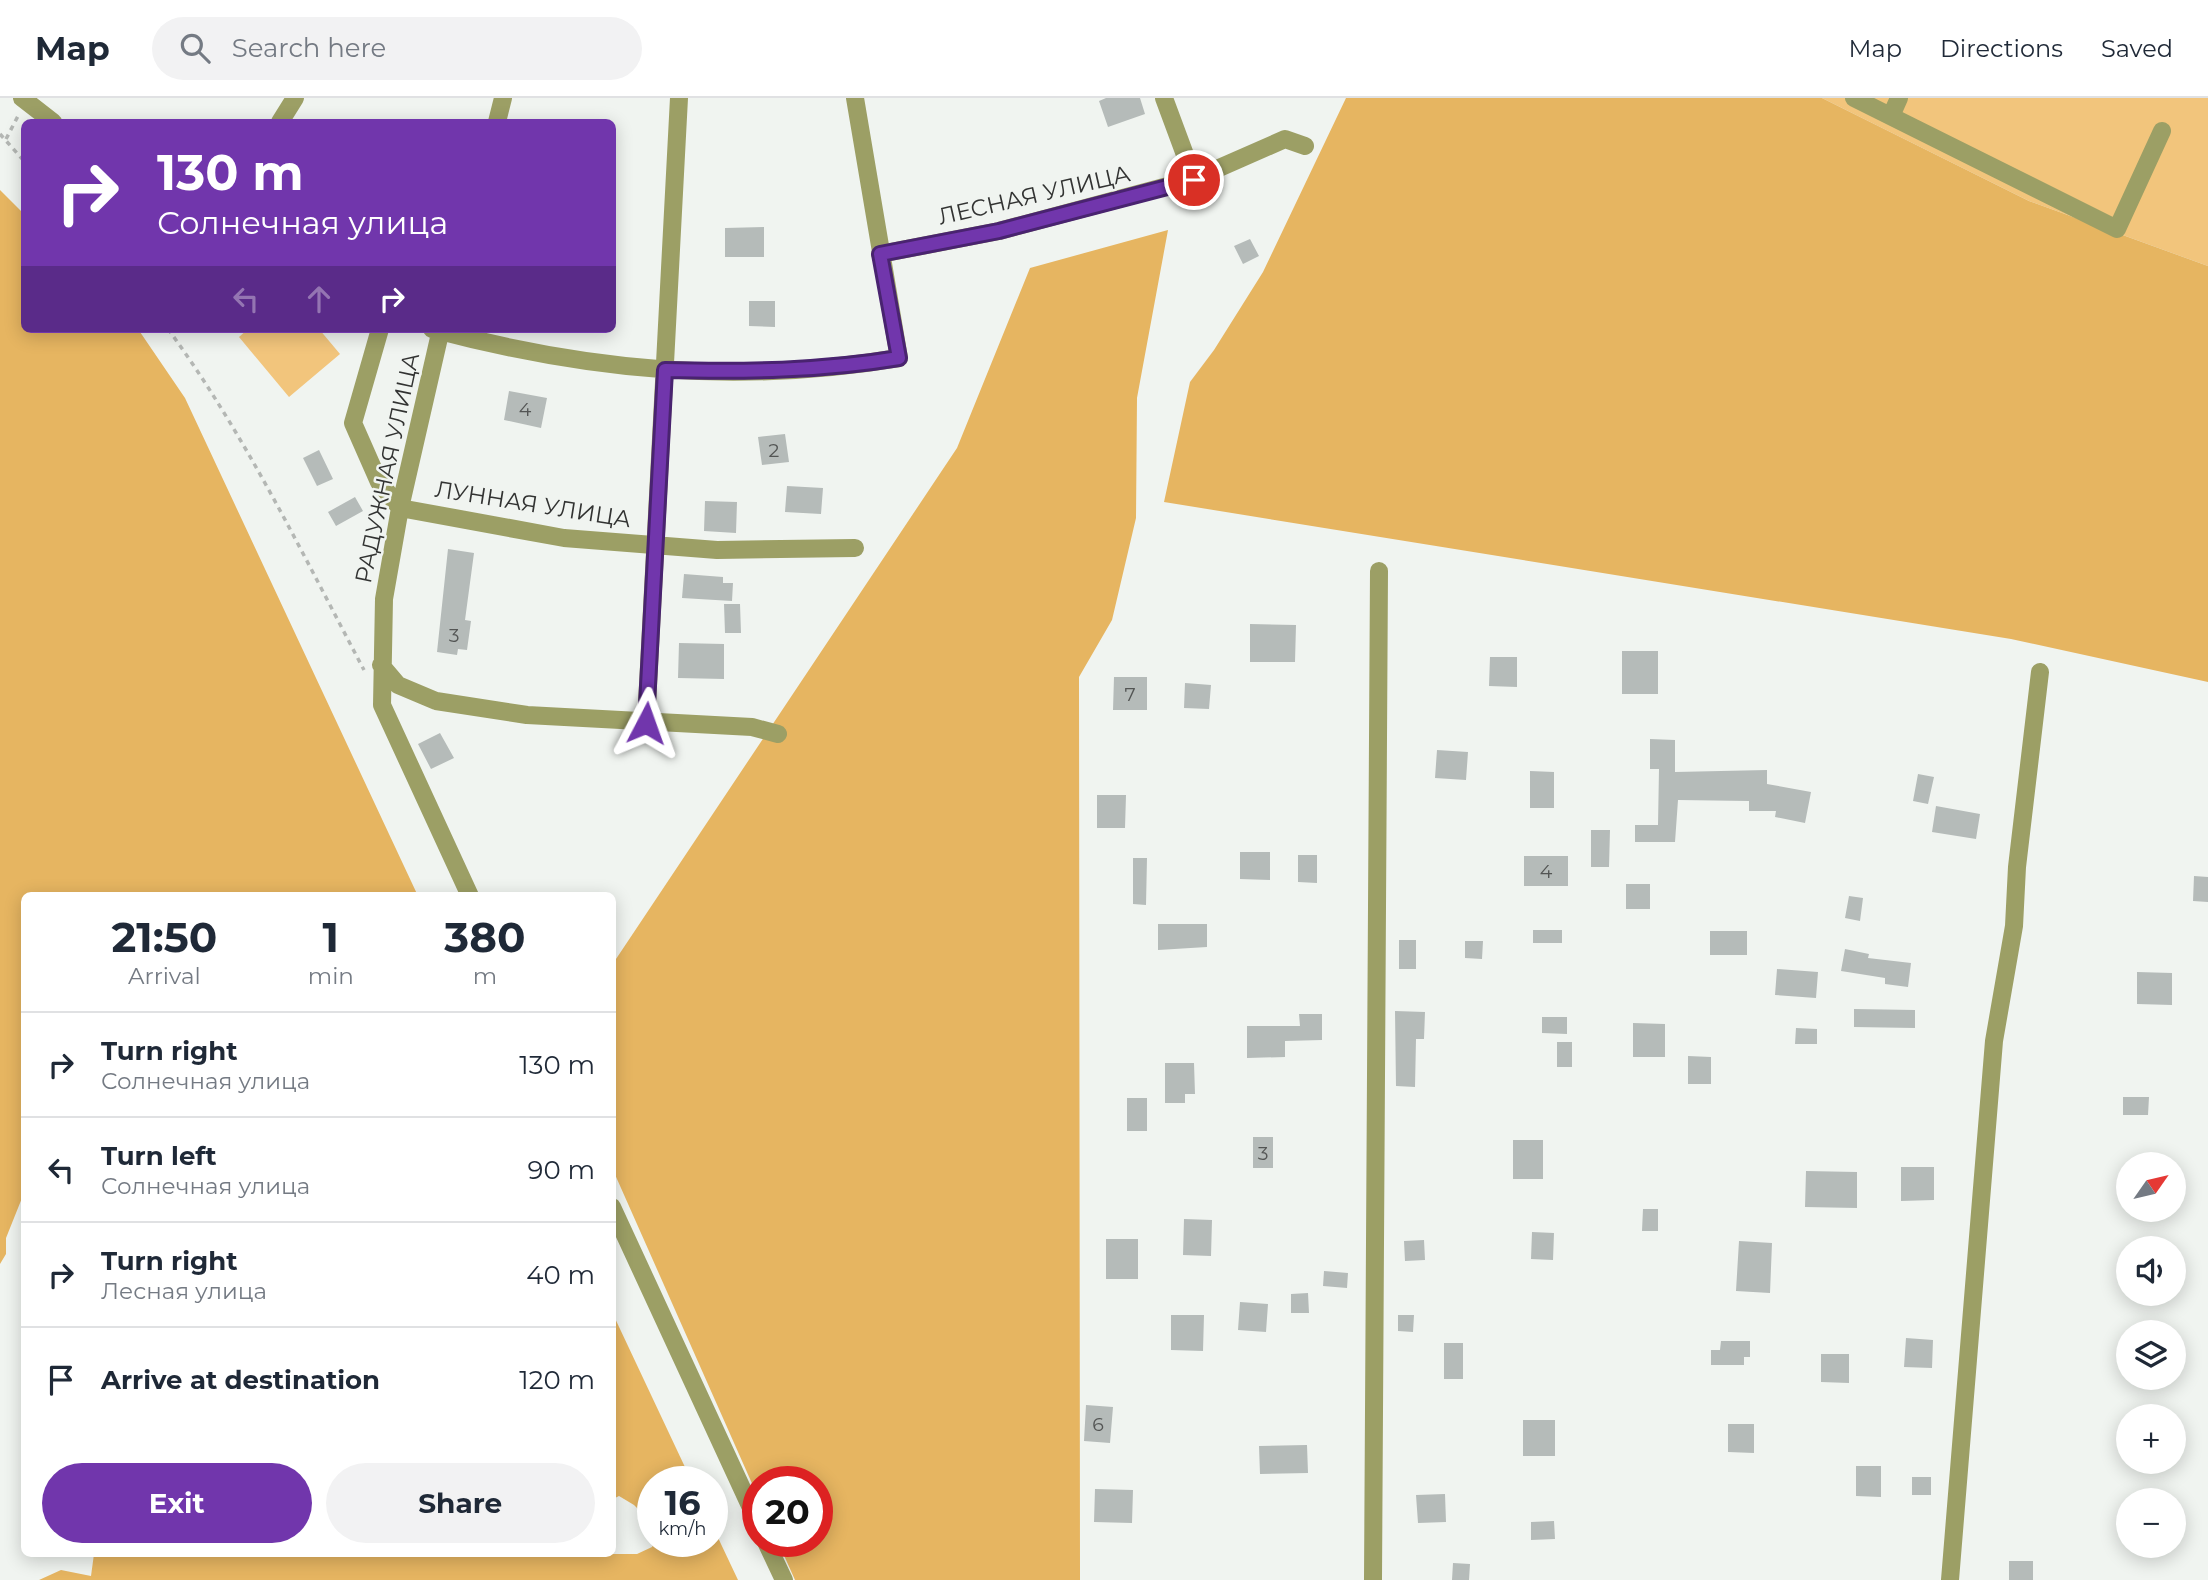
<!DOCTYPE html>
<html lang="en">
<head>
<meta charset="utf-8">
<style>
  body { margin:0; font-family:Montserrat,sans-serif; background:#f2f2f3; color:#1f2937; height:100vh; display:flex; flex-direction:column; font-size:26px; white-space:nowrap }
  * { box-sizing:border-box; margin:0 }
  p { font-size:23px; color:#747a83 }
  .icon { flex:none; width:38px; height:38px; fill:none; stroke:currentColor; stroke-width:2; stroke-linecap:round; stroke-linejoin:round }
  .map { position:relative; flex:1; overflow:hidden }
  .details { position:absolute; left:21px; top:794px; width:595px; height:665px; display:flex; flex-direction:column; background:#fff; border-radius:10px; box-shadow:0 4px 18px #0003 }
  .details>* { flex:none }
  .guide { position:absolute; left:21px; top:21px; width:595px; height:214px; border-radius:10px; box-shadow:0 4px 18px #0003; background:#7136ac; color:#fff; overflow:hidden }
  .needle { width:46px; rotate:56deg }
  .tools { position:absolute; left:2116px; top:1054px; display:grid; gap:14px }
  .tools a { display:grid; place-items:center; width:70px; height:70px; border-radius:50%; background:#fff; box-shadow:0 4px 18px #0003; font-size:35px }
  .speed { position:absolute; left:637px; top:1368px; display:flex; gap:14px; font-size:35px; font-weight:700; text-align:center }
  .speed>* { display:grid; place-content:center; width:91px; height:91px; border-radius:50%; background:#fff; box-shadow:0 4px 18px #0003; line-height:1 }
  .speed small { font-size:18px; font-weight:400 }
  .speed .limit { border:10px solid #d22; background:#fff; color:#111 }
  .pin { position:absolute; display:grid; place-items:center; width:60px; height:60px; color:#fff; margin:-30px; border:4px solid #fff; border-radius:50%; box-shadow:0 2px 7px #0007 }
  .me { position:absolute; width:77px; margin:-38px; rotate:4deg; stroke-linejoin:round; filter:drop-shadow(0 0 5px #0008) }
  .turn { display:flex; align-items:center; gap:24px; height:147px; padding:0 21px; font-size:32px }
  .turn .icon { width:91px; height:91px; stroke-width:2.5 }
  .turn b { display:block; font-size:49px; line-height:60px }
  .lanes { display:flex; align-items:center; height:66px; padding:0 21px; background:#0003; justify-content:center; gap:35px; direction:ltr }
  .lanes .off { opacity:.35 }
  .eta { display:flex; justify-content:space-evenly; align-items:center; height:119px; text-align:center }
  .eta b { font-size:42px; font-weight:700; line-height:49px }
  .action { display:flex; gap:14px; margin-top:auto; padding:14px 21px }
  .action a { flex:1; height:80px; border-radius:42px; background:#7136ac; color:#fff; font-size:28px; font-weight:700; line-height:80px; text-align:center }
  .action a+a { background:#f2f2f3; color:#1f2937 }
  ul { padding:0; list-style:none }
  li { display:flex; align-items:center; gap:21px; height:105px; padding:0 21px; border-top:2px solid #e0e1e3 }
  li div { flex:1 }
  li b { display:block; font-size:26px }
  li em { font-style:normal }
  header { display:flex; align-items:center; gap:42px; box-sizing:border-box; height:98px; padding:0 35px; background:#fff; border-bottom:2px solid #e0e1e3 }
  header strong { font-size:33px }
  nav { display:flex; gap:38px; margin-inline-start:auto; font-size:24px }
  .search { width:490px; height:63px; background:#f2f2f3; display:flex; align-items:center; gap:18px; box-sizing:border-box; padding:0 24px; border-radius:38px; color:#747a83; font-size:26px }
  .map>svg:first-child { display:block }
  .green { fill:#f2c57c }
  .forest { fill:#e6b561 }
  .building { fill:#b5bbb9 }
  .lines { fill:none; stroke-linecap:round; stroke-linejoin:round }
  .path { stroke:#b4b7b4; stroke-width:3.5; stroke-dasharray:5 5; stroke-linecap:butt }
  .minor { stroke:#9c9f65; stroke-width:18 }
  .route-casing { stroke:#492370; stroke-width:18 }
  .route { stroke:#7136ac; stroke-width:12 }
  .labels { text-anchor:middle; stroke-width:5; stroke-linejoin:round; paint-order:stroke }
  .number-label { font-size:19px; fill:#535554 }
  .street-label { font-size:23px; fill:#323332; stroke:#f0f4f0 }
</style>
</head>
<body>
<header>
<strong>Map</strong>
<div class="search"><svg class="icon" aria-label="search" viewBox="0 0 24 24"><circle cx="10" cy="10" r="6"/><path d="M15 15l6 6"/></svg>Search here</div>
<nav><a>Map</a><a>Directions</a><a>Saved</a></nav>
</header>
<div class="map">
<svg width="2208" height="1482" viewBox="0 0 2208 1482">
  <rect width="100%" height="100%" fill="#f0f4f0"/>
  <!-- green -->
  <path class="green" d="M1822,0H2208V168L2029,103Z
    M248,231H319L340,256L289,299L239,239Z"/>
  <!-- forest -->
  <path class="forest" d="M1346,0H1822L2029,103L2208,168V584L2011,541L1164,404L1190,284L1214,252L1263,174Z
    M0,92L24,116V231H138L185,300L418,798H24V1095L6,1140V1156L0,1166Z
    M1168,132L1137,300L1136,420L1112,522L1079,579L1080,1482H795L778,1444H817V1384H758V1399L613,1072L612,867L957,350L1030,170Z
    M612,1214L692,1384H653V1426L634,1407L619,1398L613,1401Z
    M712,1427L738,1482H39L61,1472L91,1478L94,1456H637L652,1449L655,1444H712Z"/>
  <!-- building -->
  <path class="building" d="M1106,0H1140L1145,16L1108,29L1099,3Z
    M764,129V159H725V130Z
    M1250,141L1259,158L1243,166L1234,148Z
    M749,203H775V229L749,228Z
    M509,293L547,300L541,330L504,322Z
    M785,336L789,364L762,367L758,339Z
    M319,352L333,381L317,388L303,360Z
    M787,388L823,390L821,416L785,414Z
    M355,399L363,413L336,428L328,414Z
    M705,403L737,404L736,435L704,433Z
    M448,451L474,455L465,522L471,523L467,552L458,551L457,557L437,554Z
    M684,476L723,479V485H733L732,503L682,500Z
    M724,506H740L741,535H725Z
    M1250,526L1296,527L1295,564H1250Z
    M679,545L724,546V581L678,580Z
    M1622,553H1658V596H1622Z
    M1490,559H1517V589L1489,588Z
    M1114,579H1147V612H1113Z
    M1185,585L1211,587L1209,611L1184,610Z
    M440,635L454,660L431,671L418,646Z
    M1650,641L1675,642V674L1767,672V686L1811,694L1805,725L1775,719L1776,713H1749V703L1678,702L1675,744H1635V727H1658L1659,671H1650Z
    M1437,652L1468,654L1466,682L1435,680Z
    M1530,673L1554,674V710H1530Z
    M1918,676L1934,679L1928,706L1913,703Z
    M1097,697H1126L1125,730H1097Z
    M1936,708L1980,716L1976,741L1932,734Z
    M1591,732H1610L1609,769H1591Z
    M1240,754H1270V782L1240,781Z
    M1298,757H1317V785L1298,784Z
    M1524,758H1568V788H1524Z
    M1133,760H1147L1146,807L1133,806Z
    M2194,778L2208,779V804L2193,803Z
    M1626,786H1650V811H1626Z
    M1849,798L1863,800L1860,823L1845,820Z
    M1158,826H1207V849L1158,852Z
    M1533,832H1562V845H1533Z
    M1710,833H1747V857H1710Z
    M1399,842H1416V871H1399Z
    M1465,843H1483L1482,861L1465,860Z
    M1845,851L1869,856L1868,860L1911,865L1908,889L1885,886V880L1841,873Z
    M1777,871L1818,874L1816,900L1775,897Z
    M2137,874L2172,875V907L2137,906Z
    M1854,911L1915,912V930L1854,929Z
    M1395,913L1425,914L1424,941H1416L1415,989L1396,988Z
    M1299,916H1322V942L1285,943V959L1247,960V928H1300Z
    M1542,919H1567V936L1542,935Z
    M1633,925L1665,926V959H1633Z
    M1796,930L1817,931V946H1795Z
    M1557,944H1572V969H1557Z
    M1688,958L1711,959V986H1688Z
    M1165,965H1194L1195,996H1185V1005H1165Z
    M2123,999H2149L2148,1017H2123Z
    M1127,1000H1147V1033H1127Z
    M1253,1039H1273V1070H1253Z
    M1513,1042H1543V1081H1513Z
    M1901,1069H1934V1102L1901,1103Z
    M1806,1073L1857,1074V1110L1805,1109Z
    M1643,1111H1658V1133H1642Z
    M1184,1121L1212,1122L1211,1158L1183,1157Z
    M1532,1134L1554,1135L1553,1162L1531,1161Z
    M1106,1141H1138V1181H1106Z
    M1424,1142L1425,1162L1405,1163L1404,1143Z
    M1739,1143L1772,1145L1770,1195L1736,1193Z
    M1324,1173L1348,1175L1347,1190L1323,1188Z
    M1308,1195L1309,1215H1291V1196Z
    M1240,1204L1268,1206L1266,1234L1238,1232Z
    M1171,1217H1204L1203,1253L1171,1252Z
    M1398,1217H1414L1413,1234L1398,1233Z
    M1906,1240L1933,1242L1932,1270L1904,1269Z
    M1721,1243H1750V1259H1744V1267H1711V1252H1720Z
    M1444,1245H1463V1281H1444Z
    M1821,1256H1849V1285L1821,1284Z
    M1086,1307L1113,1309L1110,1345L1084,1343Z
    M1523,1322H1555V1358H1523Z
    M1728,1326H1754V1355L1728,1354Z
    M1307,1347L1308,1375L1260,1376L1259,1348Z
    M1856,1368H1881V1399L1856,1398Z
    M1912,1379H1931V1397H1912Z
    M1095,1391L1133,1392L1132,1425L1094,1424Z
    M1445,1396L1446,1424L1418,1425L1416,1397Z
    M1554,1423L1555,1441L1531,1442V1424Z
    M2009,1463H2033V1482H2009Z
    M1453,1465L1470,1466L1469,1482H1452Z"/>
  <g class="lines">
    <!-- path -->
    <path class="path" d="M0,36L24,63
      M6,41L18,18
      M168,231C245,336 303,457 364,572"/>
    <!-- minor -->
    <path class="minor" d="M22,0L53,24
      M1854,0L2117,131L2162,33
      M1891,18L1899,0
      M280,24L295,0
      M497,24L503,0
      M1194,81L1285,41L1305,48
      M880,156L999,133L1194,81L1164,0
      M380,231L353,325L379,384L400,410L564,440L717,452L855,450
      M432,231C590,273 737,287 899,260L855,0
      M441,231L400,410L384,501L382,607L470,798
      M381,567L398,587L436,603L527,617L752,629L778,636
      M646,625L679,0
      M612,1109L758,1425
      M766,1444L784,1482
      M1373,1482L1379,473
      M1950,1482L1994,943L2014,828L2017,769L2040,574"/>
  </g>
  <g class="lines">
    <!-- route casing -->
    <g class="route-casing">
      <path id="route" d="M646,625L665,272C744,274 821,273 899,260L880,156L999,133L1194,82"/>
    </g>
    <!-- route -->
    <use href="#route" class="route"/>
  </g>
  <g class="labels">
    <!-- number labels -->
    <g class="number-label">
      <text x="525" y="318">4</text>
      <text x="774" y="359">2</text>
      <text x="454" y="544">3</text>
      <text x="1130" y="603">7</text>
      <text x="1546" y="780">4</text>
      <text x="1263" y="1062">3</text>
      <text x="1098" y="1333">6</text>
    </g>
    <!-- street labels -->
    <g class="street-label">
      <text transform="translate(1034 97) rotate(-13)" y="8">ЛЕСНАЯ УЛИЦА</text>
      <text transform="translate(387 370) rotate(-78)" y="8">РАДУЖНАЯ УЛИЦА</text>
      <text transform="translate(533 406) rotate(9)" y="8">ЛУННАЯ УЛИЦА</text>
    </g>
  </g>
</svg>
<div class="tools">
<a><svg class="needle" viewBox="-14 -14 28 28"><path d="M0-13l5 13h-10z" fill="#e53935"/><path d="M0 13l5-13h-10z" fill="#747a83"/></svg></a>
<a><svg class="icon" aria-label="sound" viewBox="0 0 24 24"><path d="M4 9h4l5-4v14l-5-4H4zM17 9q2 3 0 6"/></svg></a>
<a><svg class="icon" aria-label="layers" viewBox="0 0 24 24"><path d="M12 4l9 5-9 5-9-5zM3 14l9 5 9-5"/></svg></a>
<a>+</a>
<a>−</a>
</div>
<div class="speed"><div>16<small>km/h</small></div><div class="limit">20</div></div>
<div class="pin" style="left:1194px;top:82px;background:#d93025"><svg class="icon" aria-label="arrive" viewBox="0 0 24 24"><path d="M6 21V4h12l-3 4 3 4H6"/></svg></div>
<svg class="me" style="left:646px;top:625px" viewBox="-20 -20 40 40"><path d="M0-17L14 15 0 8-14 15z" fill="#7136ac" stroke="#fff" stroke-width="4"/></svg>
<div class="guide">
<div class="turn"><svg class="icon" aria-label="right" viewBox="0 0 24 24"><path d="M7 20v-9h11M14 6l5 5-5 5"/></svg><div><b>130 m</b>Солнечная улица</div></div>
<div class="lanes"><svg class="icon off" aria-label="left" viewBox="0 0 24 24"><path d="M17 20v-9H6M10 6l-5 5 5 5"/></svg><svg class="icon off" aria-label="ahead" viewBox="0 0 24 24"><path d="M12 20V5M6 11l6-6 6 6"/></svg><svg class="icon" aria-label="right" viewBox="0 0 24 24"><path d="M7 20v-9h11M14 6l5 5-5 5"/></svg></div>
</div>
<section class="details">
<div class="eta">
<div><b>21:50</b><p>Arrival</p></div>
<div><b>1</b><p>min</p></div>
<div><b>380</b><p>m</p></div>
</div>
<ul>
<li><svg class="icon" aria-label="right" viewBox="0 0 24 24"><path d="M7 20v-9h11M14 6l5 5-5 5"/></svg><div><b>Turn right</b><p>Солнечная улица</p></div><em>130 m</em></li>
<li><svg class="icon" aria-label="left" viewBox="0 0 24 24"><path d="M17 20v-9H6M10 6l-5 5 5 5"/></svg><div><b>Turn left</b><p>Солнечная улица</p></div><em>90 m</em></li>
<li><svg class="icon" aria-label="right" viewBox="0 0 24 24"><path d="M7 20v-9h11M14 6l5 5-5 5"/></svg><div><b>Turn right</b><p>Лесная улица</p></div><em>40 m</em></li>
<li><svg class="icon" aria-label="arrive" viewBox="0 0 24 24"><path d="M6 21V4h12l-3 4 3 4H6"/></svg><div><b>Arrive at destination</b></div><em>120 m</em></li>
</ul>
<div class="action"><a>Exit</a><a>Share</a></div>
</section>
</div>
</body>
</html>
